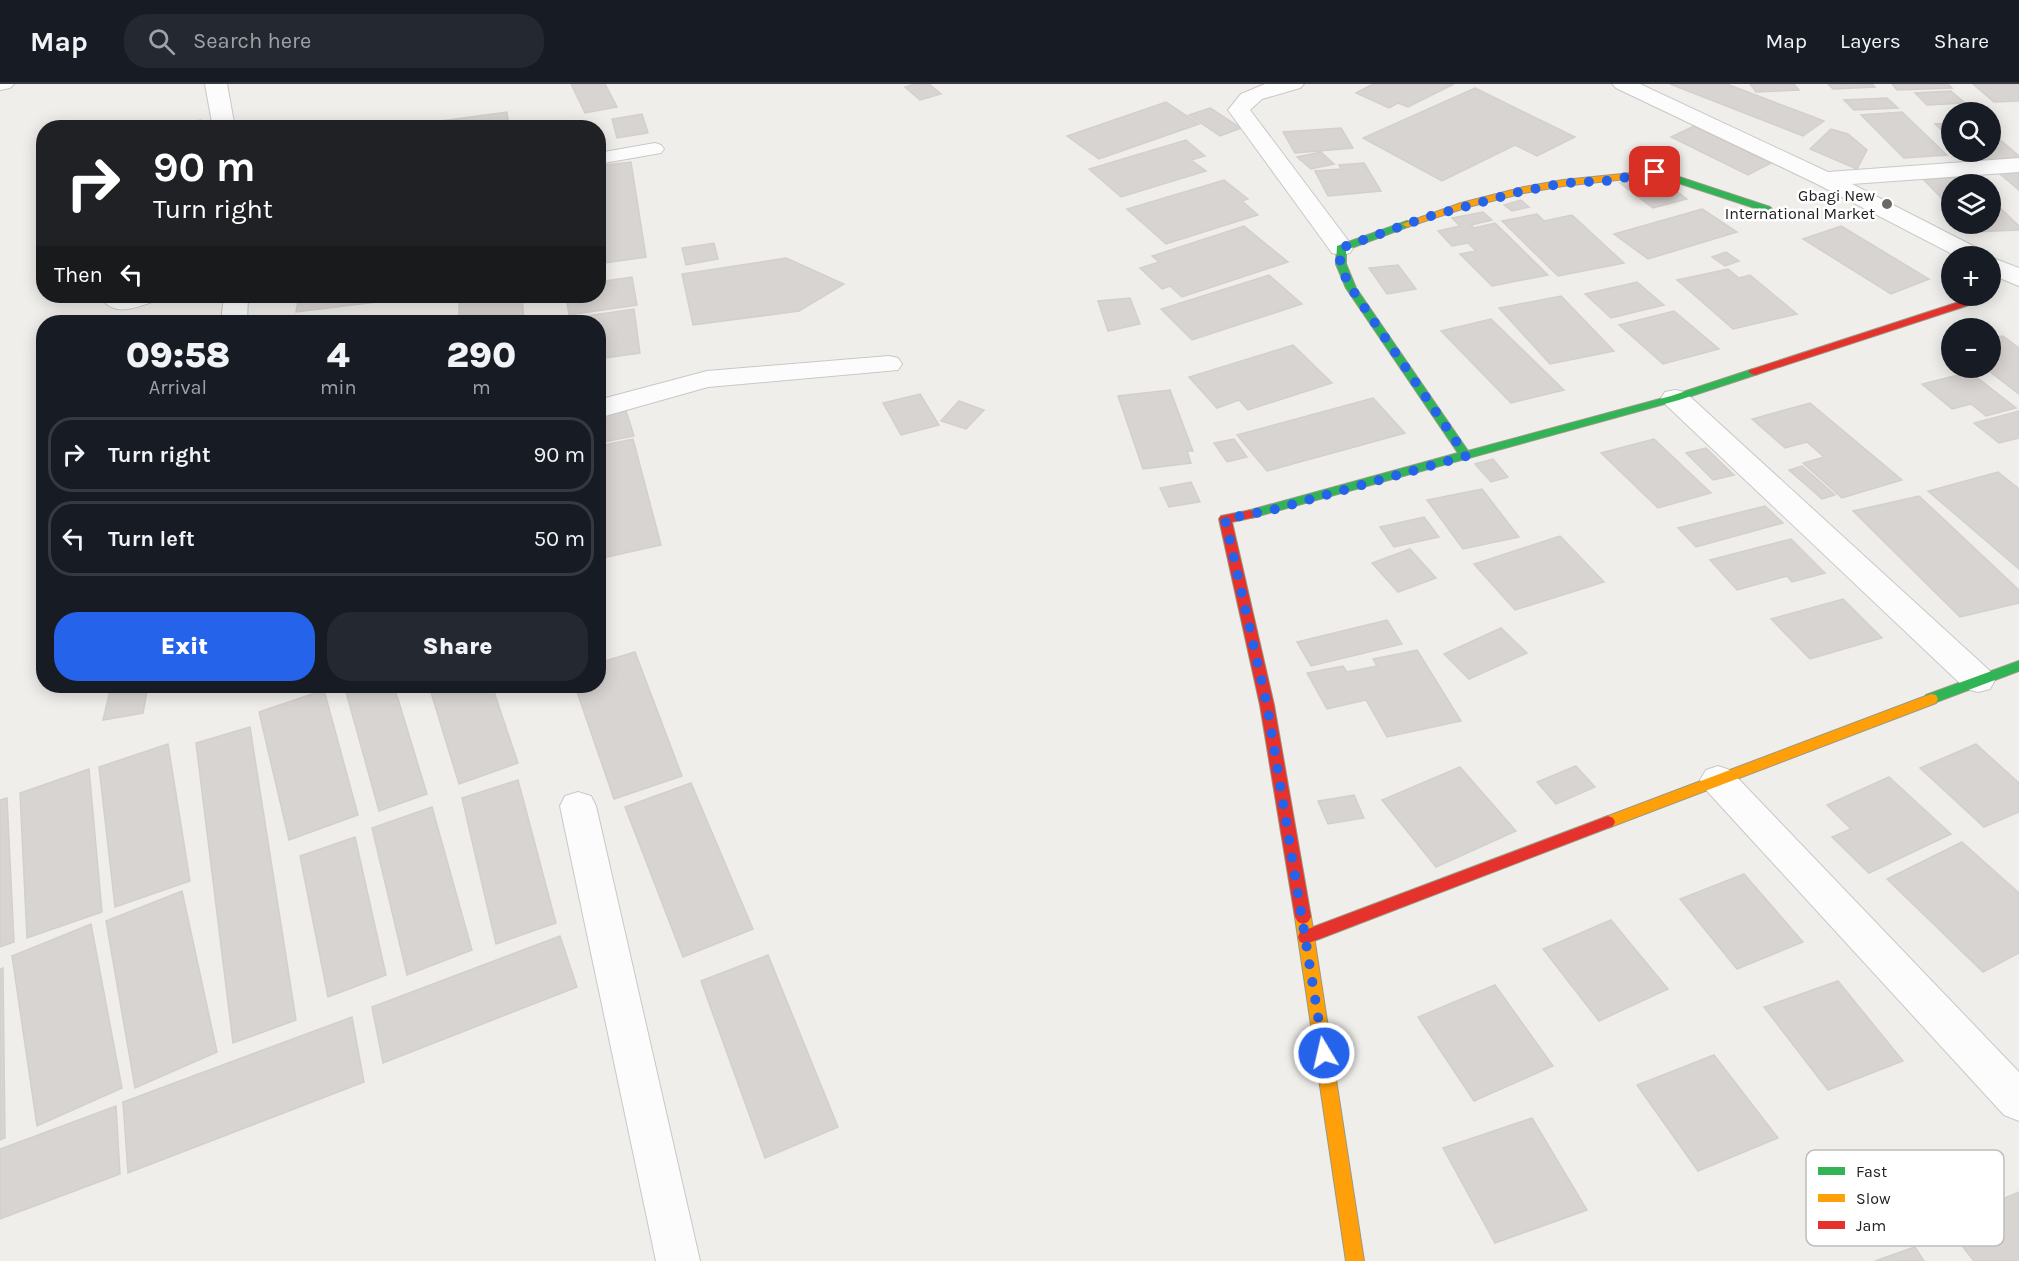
<!DOCTYPE html>
<html lang="en">
<head>
<meta charset="utf-8">
<style>
  body { margin:0; font-family:Karla,sans-serif; background:#242831; color:#f1f3f6; height:100vh; display:flex; flex-direction:column; font-size:22px; white-space:nowrap }
  * { box-sizing:border-box; margin:0 }
  p { font-size:20px; color:#9ea1a6 }
  .icon { flex:none; width:33px; height:33px; fill:none; stroke:currentColor; stroke-width:2; stroke-linecap:round; stroke-linejoin:round }
  .map { position:relative; flex:1; overflow:hidden }
  .sheet { position:absolute; left:36px; top:231px; width:570px; height:378px; display:flex; flex-direction:column; background:#171b24; border-radius:24px; box-shadow:0 3px 15px #0003 }
  .sheet>* { flex:none }
  .banner { position:absolute; left:36px; top:36px; width:570px; height:183px; border-radius:24px; box-shadow:0 3px 15px #0003; background:#202124; color:#fff; overflow:hidden }
  .tools { position:absolute; left:1941px; top:18px; display:grid; gap:12px }
  .tools a { display:grid; place-items:center; width:60px; height:60px; border-radius:50%; background:#171b24; box-shadow:0 3px 15px #0003; font-size:30px }
  .pin { position:absolute; display:grid; place-items:center; width:51px; height:51px; color:#fff; margin:-26px; border-radius:12px; box-shadow:0 3px 9px #0006 }
  .me { position:absolute; width:66px; margin:-33px; rotate:351deg; stroke-linejoin:round; filter:drop-shadow(0 0 4px #0008) }
  .turn { display:flex; align-items:center; gap:21px; height:126px; padding:0 18px; font-size:27px }
  .turn .icon { width:78px; height:78px; stroke-width:2.5 }
  .turn b { display:block; font-size:42px; line-height:51px }
  .then { display:flex; align-items:center; height:57px; padding:0 18px; background:#0003; gap:12px; font-size:22px }
  .eta { display:flex; justify-content:space-evenly; align-items:center; height:102px; text-align:center }
  .eta b { font-size:36px; font-weight:800; line-height:42px }
  .button { display:flex; gap:12px; margin-top:auto; padding:12px 18px }
  .button a { flex:1; height:69px; border-radius:24px; background:#2563eb; color:#fff; font-size:24px; font-weight:800; line-height:69px; text-align:center }
  .button a+a { background:#242831; color:#f1f3f6 }
  ul { padding:0; list-style:none }
  li { display:flex; align-items:center; gap:18px; height:75px; margin:0 12px 9px; padding:0 6px; border:3px solid #363941; border-radius:24px }
  li div { flex:1 }
  li b { display:block; font-size:22px }
  li em { font-style:normal }
  header { display:flex; align-items:center; gap:36px; box-sizing:border-box; height:84px; padding:0 30px; background:#171b24; border-bottom:2px solid #363941 }
  header strong { font-size:28px }
  nav { display:flex; gap:33px; margin-inline-start:auto; font-size:21px }
  .search { width:420px; height:54px; background:#242831; display:flex; align-items:center; gap:15px; box-sizing:border-box; padding:0 21px; border-radius:24px; color:#9ea1a6; font-size:22px }
  .map>svg:first-child { display:block }
  .building { fill:#d7d4d2; stroke:#d3d0cc; stroke-width:1.5 }
  .lines { fill:none; stroke-linecap:round; stroke-linejoin:round }
  .lane-casing { stroke:#c9c8c7; stroke-width:2 }
  .street-casing { stroke:#c9c8c7; stroke-width:2 }
  .fast-casing { stroke:#999a82; stroke-width:2 }
  .slow-casing { stroke:#999a82; stroke-width:2 }
  .jam-casing { stroke:#999a82; stroke-width:2 }
  .lane { fill:#fdfcfc; fill-rule:evenodd }
  .street { fill:#fdfcfc; fill-rule:evenodd }
  .fast { fill:#30b455; fill-rule:evenodd }
  .slow { fill:#ff9f0a; fill-rule:evenodd }
  .jam { fill:#e5322d; fill-rule:evenodd }
  .route { stroke:#2563eb; stroke-width:10; stroke-dasharray:0 18 }
  .poi-dot { fill:#6a6968; stroke:#fff; stroke-width:2 }
  .labels { text-anchor:middle; stroke-width:5; stroke-linejoin:round; paint-order:stroke }
  .far-poi-label { font-size:16px; fill:#222; stroke:#fff; text-anchor:end }
  .key { fill:#fff; stroke:#bdbdbd; stroke-width:1.5 }
  .key-label { font-size:16px; fill:#222 }
</style>
</head>
<body>
<header>
<strong>Map</strong>
<div class="search"><svg class="icon" aria-label="search" viewBox="0 0 24 24"><circle cx="10" cy="10" r="6"/><path d="M15 15l6 6"/></svg>Search here</div>
<nav><a>Map</a><a>Layers</a><a>Share</a></nav>
</header>
<div class="map">
<svg width="2019" height="1177" viewBox="0 0 2019 1177">
  <rect width="100%" height="100%" fill="#f0eeeb"/>
  <!-- building -->
  <path class="building" d="M571,0H605L617,23L585,29Z
    M915,0H929L941,10L920,16L905,3Z
    M1373,0H1454L1408,23L1398,19L1389,24L1356,9Z
    M1670,0H1727L1824,37L1803,52Z
    M1750,0H1794L1799,6L1756,8Z
    M1828,0H1872L1875,3L1833,5Z
    M1892,0H1948L1952,4L1897,6Z
    M1973,0H2019V17L1994,18Z
    M1475,4L1575,53L1537,72L1515,61L1442,97L1363,54Z
    M1951,7L1965,19L1927,21L1915,9Z
    M1887,14L1898,24L1854,26L1844,16Z
    M1166,18L1199,40L1099,75L1067,52Z
    M1210,24L1241,44L1220,52L1189,31Z
    M507,28L509,44H419V40Z
    M1902,28L1947,71L1904,74L1861,31Z
    M642,30L648,49L617,54L612,35Z
    M201,36L199,44H166L167,40Z
    M1952,39V56L1935,40Z
    M1694,42L1771,79L1748,91L1671,53Z
    M1341,44L1353,64L1295,69L1283,48Z
    M1831,45L1848,50L1867,66L1857,85L1810,65Z
    M1990,47L2019,72V74L1974,77L1964,68H1990Z
    M1186,56L1205,72L1191,76L1206,87L1121,113L1089,85Z
    M1321,68L1334,80L1311,85L1297,73Z
    M631,78L646,173L598,180V82Z
    M1364,79L1381,107L1328,112L1315,87L1341,85L1339,81Z
    M2019,87V106L1999,89Z
    M1653,90L1687,115L1653,124L1620,99Z
    M1970,93L1977,100H1952V125L1923,95Z
    M1224,96L1248,115L1242,117L1258,131L1166,160L1127,125Z
    M1990,114L2019,142V146L1973,148L1965,140H1990Z
    M1521,116L1529,123L1512,127L1504,121Z
    M1702,125L1737,148L1648,175L1614,150Z
    M1483,128L1492,136L1471,141L1474,144L1495,139L1548,191L1492,202L1460,170L1476,167L1468,159L1452,162L1438,147L1460,142L1452,134Z
    M1537,130L1544,137L1572,131L1624,179L1558,192L1502,137Z
    M1244,142L1288,178L1182,213L1170,202L1162,205L1140,184L1159,178L1152,172Z
    M1841,142L1929,195L1891,210L1803,155Z
    M714,159L718,175L686,181L682,164Z
    M1726,168L1739,177L1725,182L1712,173Z
    M786,174L844,200L799,227L693,241L682,190Z
    M1398,181L1416,205L1387,210L1369,184Z
    M1728,185L1739,194L1750,191L1797,230L1733,245L1677,196Z
    M1269,191L1302,220L1192,256L1161,225Z
    M632,193L637,221L569,231L566,212H598V198Z
    M1637,198L1664,221L1611,234L1585,210Z
    M299,212H378L377,218L296,228Z
    M477,212H522L524,238H459V214Z
    M1561,212L1614,267L1550,280L1499,224Z
    M1130,214L1140,240L1108,247L1098,217Z
    M634,225L640,269L598,275V238H559L558,236Z
    M1674,227L1719,265L1663,280L1619,241Z
    M1491,235L1564,306L1511,319L1441,247Z
    M2003,252L2019,264V310L1985,284H1990V254Z
    M1293,261L1332,299L1248,326L1239,316L1217,324L1189,293Z
    M1970,288L2016,324L1986,332L1971,320L1952,325L1922,300Z
    M1170,306L1193,367H1187L1191,379L1143,385L1118,312Z
    M920,310L939,341L901,351L883,319Z
    M1373,314L1405,349L1267,387L1237,351Z
    M959,317L984,326L966,345L941,337Z
    M1810,319L1902,396L1842,414L1803,379L1824,373L1807,358L1785,364L1752,335Z
    M626,327L634,352L598,359V333Z
    M2019,327V354L1999,359L1974,339Z
    M633,355L661,461L598,475V362Z
    M1234,355L1247,373L1227,378L1214,359Z
    M1654,355L1711,409L1658,424L1601,369Z
    M1706,364L1734,391L1713,396L1686,369Z
    M1493,375L1508,393L1491,398L1475,380Z
    M1802,382L1835,411L1822,415L1789,386Z
    M1998,388L2019,405V485L1928,407Z
    M1191,398L1200,418L1169,423L1160,404Z
    M1482,405L1519,453L1463,465L1427,416Z
    M1919,412L2019,506V519L1960,533L1853,427Z
    M1765,422L1783,439L1696,463L1678,444Z
    M1424,433L1439,453L1394,463L1380,443Z
    M1560,452L1604,498L1515,526L1474,480Z
    M1791,455L1825,489L1792,498L1787,492L1737,506L1710,476Z
    M1410,465L1436,494L1398,508L1372,479Z
    M1843,515L1882,554L1810,575L1771,535Z
    M1387,536L1402,560L1311,582L1297,558Z
    M1501,544L1527,569L1469,595L1444,570Z
    M1417,566L1461,637L1387,653L1366,616L1327,625L1307,589L1343,582L1347,588L1377,582L1373,575Z
    M635,568L682,692L614,715L575,602H598V579Z
    M111,602H148L143,629L103,636Z
    M364,602H394L427,710L379,727L346,608Z
    M429,602H492L518,679L459,700Z
    M324,606L358,731L289,756L259,628Z
    M250,643L296,936L233,959L196,659Z
    M168,660L190,797L115,823L99,683Z
    M1976,660L2019,699V728L1984,743L1920,684Z
    M1576,682L1595,703L1556,720L1537,698Z
    M1460,683L1516,747L1436,783L1382,716Z
    M89,685L102,828L27,854L20,709Z
    M1889,693L1951,750L1869,789L1832,753L1851,745L1827,721Z
    M518,696L556,839L496,860L462,714Z
    M691,699L753,845L683,873L625,723Z
    M1354,711L1364,734L1328,740L1318,717Z
    M7,714L14,858L0,863V716Z
    M432,723L472,866L407,891L372,744Z
    M355,753L386,891L328,913L300,772Z
    M1962,758L2019,809V869L1983,888L1887,795Z
    M1744,790L1803,858L1737,885L1680,815Z
    M182,807L217,968L135,1004L106,837Z
    M1611,836L1668,905L1599,937L1543,865Z
    M91,840L122,1004L37,1042L12,872Z
    M560,852L577,903L383,979L372,923Z
    M768,871L838,1043L765,1074L701,897Z
    M3,884L5,1054L0,1056V885Z
    M1838,897L1903,977L1828,1006L1764,923Z
    M1495,901L1553,982L1474,1017L1418,933Z
    M352,933L364,998L128,1089L123,1018Z
    M1714,971L1778,1054L1698,1087L1637,1001Z
    M116,1022L120,1090L0,1135V1065Z
    M1532,1034L1587,1126L1495,1159L1443,1064Z
    M2019,1108V1177H1974L1944,1139Z
    M1915,1163L1924,1177H1875Z"/>
  <g class="lines">
    <!-- lane casing -->
    <g class="lane-casing">
      <path id="lane" d="M655,59L661,61L664,65L661,69L598,80V69Z
        M99,212H161L158,216C136,223 115,235 99,212Z"/>
    </g>
    <!-- street casing -->
    <g class="street-casing">
      <path id="street" d="M0,0H14L10,4L0,6Z
        M205,0H227L235,44H213Z
        M1265,0H1304L1300,4L1262,15L1250,26L1350,159L1353,164L1350,169L1341,171L1332,169L1228,26L1241,10Z
        M1612,0H1640L1828,88L2019,74V88L1852,100L1983,167L1986,172H1956L1817,100L1616,4Z
        M1990,173L2019,184V202L1990,190Z
        M224,212H248L247,238H221Z
        M889,272L898,274L902,280L898,286L708,303L598,334V316L707,287Z
        M1675,306L1685,308L1990,587L1995,596L1990,605L1978,608L1966,605L1665,320L1661,314L1665,308Z
        M1718,682L1730,686L2019,988V1037L2004,1031L1706,706L1700,696L1706,686Z
        M578,708L591,712L596,722L700,1177H656L560,722L565,712Z"/>
    </g>
    <!-- fast casing -->
    <g class="fast-casing">
      <path id="fast" d="M1655,85L1770,123L1772,125L1764,127L1654,91L1632,95L1627,92Z
        M1407,137L1410,138V142L1346,166V180L1356,204L1468,367L1671,312L1750,286L1754,285L1760,288L1758,290L1679,316L1251,434L1247,433L1245,430L1247,427L1458,369L1346,204L1336,180L1337,162Z
        M2019,577V587L1931,620L1926,619L1924,615L1926,611Z"/>
    </g>
    <!-- slow casing -->
    <g class="slow-casing">
      <path id="slow" d="M1632,89L1635,90V94L1563,102L1524,109L1468,123L1407,143L1402,140L1461,119L1524,103L1563,96Z
        M1931,610L1936,611L1938,615L1936,619L1613,742L1608,744L1603,742L1601,738L1603,734Z
        M1303,826L1308,828L1311,833L1364,1177H1346L1295,833L1298,828Z"/>
    </g>
    <!-- jam casing -->
    <g class="jam-casing">
      <path id="jam" d="M1965,216L1970,219L1969,221L1758,290L1754,291L1748,288L1750,286Z
        M1251,426L1257,430L1255,433L1232,438L1274,621L1311,833L1308,838L1303,840L1298,838L1295,833L1260,621L1219,435L1221,432Z
        M1608,732L1613,734L1615,738L1613,742L1306,860L1300,858L1298,853L1300,848Z"/>
    </g>
    <!-- lane -->
    <use href="#lane" class="lane"/>
    <!-- street -->
    <use href="#street" class="street"/>
    <!-- fast -->
    <use href="#fast" class="fast"/>
    <!-- slow -->
    <use href="#slow" class="slow"/>
    <!-- jam -->
    <use href="#jam" class="jam"/>
  </g>
  <g class="lines">
    <!-- route -->
    <path class="route" d="M1324,969L1267,621L1225,435L1272,426L1466,372L1351,204C1344,190 1337,179 1341,164L1424,134L1519,108L1564,99L1606,97L1655,88"/>
  </g>
  <!-- markers -->
  <circle class="poi-dot" cx="1887" cy="120" r="6"/>
  <g class="labels">
    <!-- far-poi labels -->
    <g class="far-poi-label">
      <text x="1875" y="117">Gbagi New<tspan x="1875" dy="18">International Market</tspan></text>
    </g>
  </g>
  <!-- legend -->
  <rect x="1806" y="1066" width="198" height="96" rx="9" class="key"/>
  <rect x="1818" y="1083" width="27" height="8" fill="#30b455"/>
  <rect x="1818" y="1110" width="27" height="8" fill="#ff9f0a"/>
  <rect x="1818" y="1137" width="27" height="8" fill="#e5322d"/>
  <g class="key-label">
    <text x="1856" y="1093">Fast</text>
    <text x="1856" y="1120">Slow</text>
    <text x="1856" y="1147">Jam</text>
  </g>
</svg>
<div class="tools">
<a><svg class="icon" aria-label="search" viewBox="0 0 24 24"><circle cx="10" cy="10" r="6"/><path d="M15 15l6 6"/></svg></a>
<a><svg class="icon" aria-label="layers" viewBox="0 0 24 24"><path d="M12 4l9 5-9 5-9-5zM3 14l9 5 9-5"/></svg></a>
<a>+</a>
<a>−</a>
</div>
<div class="pin" style="left:1655px;top:88px;background:#d93025"><svg class="icon" aria-label="arrive" viewBox="0 0 24 24"><path d="M6 21V4h12l-3 4 3 4H6"/></svg></div>
<svg class="me" style="left:1324px;top:969px" viewBox="-20 -20 40 40"><circle r="17" fill="#2563eb" stroke="#fff" stroke-width="3"/><path d="M0-11L8 9 0 5-8 9z" fill="#fff"/></svg>
<div class="banner">
<div class="turn"><svg class="icon" aria-label="right" viewBox="0 0 24 24"><path d="M7 20v-9h11M14 6l5 5-5 5"/></svg><div><b>90 m</b>Turn right</div></div>
<div class="then">Then<svg class="icon" aria-label="left" viewBox="0 0 24 24"><path d="M17 20v-9H6M10 6l-5 5 5 5"/></svg></div>
</div>
<section class="sheet">
<div class="eta">
<div><b>09:58</b><p>Arrival</p></div>
<div><b>4</b><p>min</p></div>
<div><b>290</b><p>m</p></div>
</div>
<ul>
<li><svg class="icon" aria-label="right" viewBox="0 0 24 24"><path d="M7 20v-9h11M14 6l5 5-5 5"/></svg><div><b>Turn right</b></div><em>90 m</em></li>
<li><svg class="icon" aria-label="left" viewBox="0 0 24 24"><path d="M17 20v-9H6M10 6l-5 5 5 5"/></svg><div><b>Turn left</b></div><em>50 m</em></li>
</ul>
<div class="button"><a>Exit</a><a>Share</a></div>
</section>
</div>
</body>
</html>
